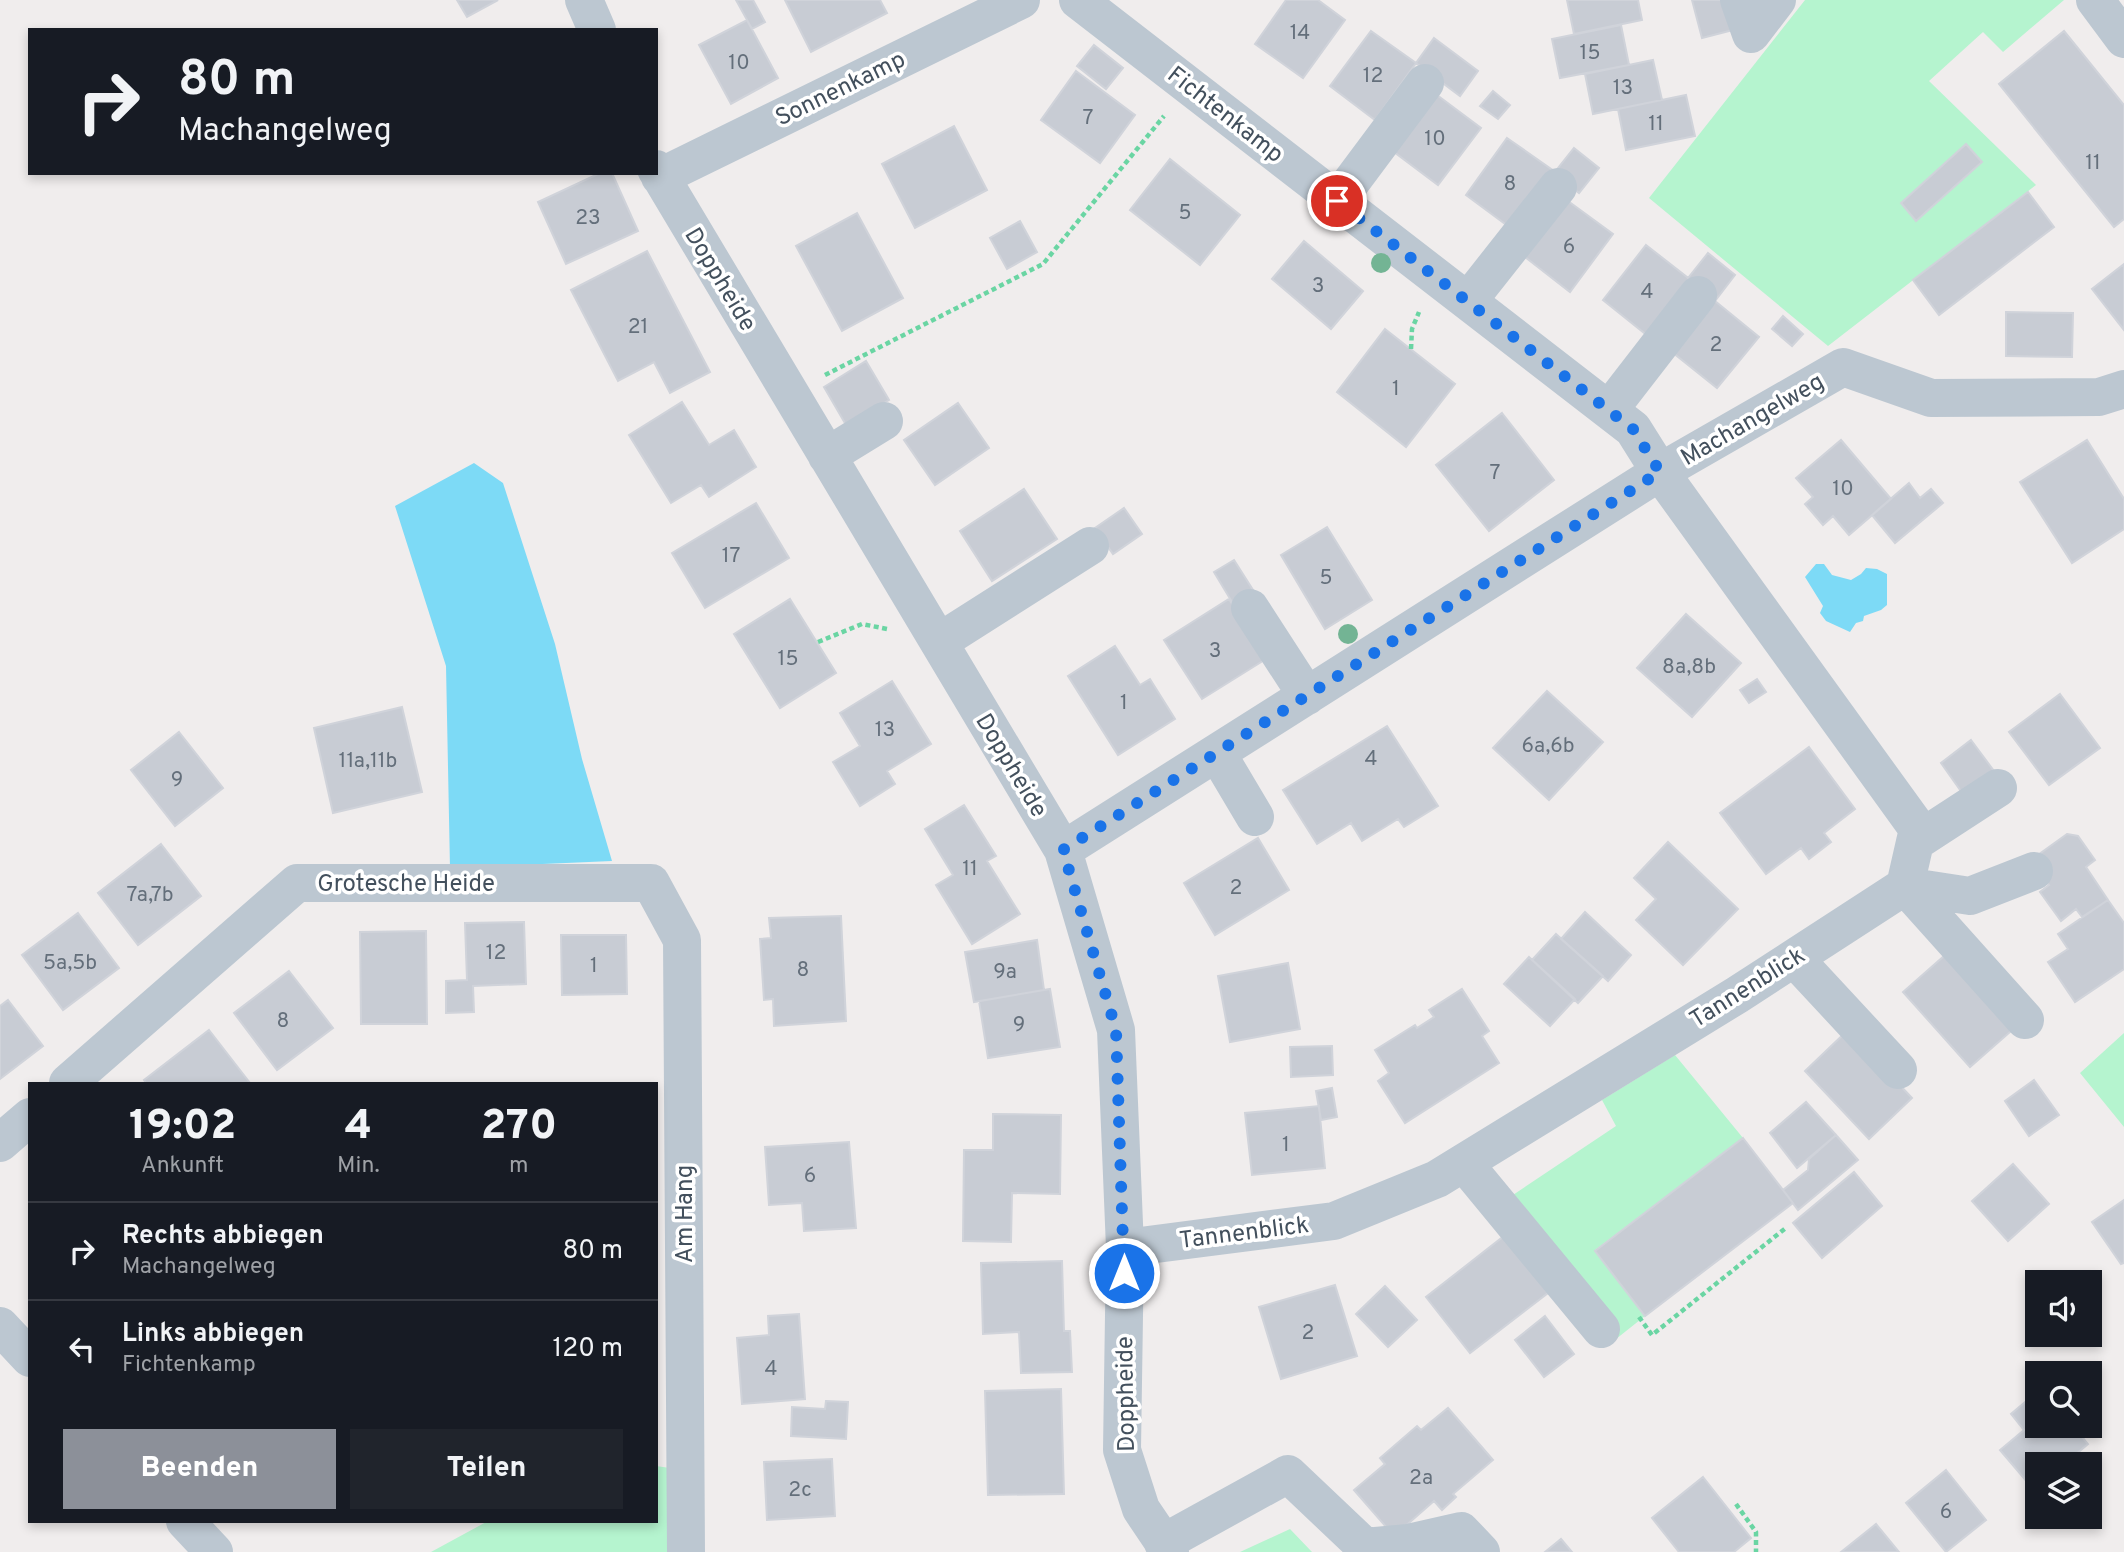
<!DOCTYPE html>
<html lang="de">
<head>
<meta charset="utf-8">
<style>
  body { margin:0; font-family:Overpass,sans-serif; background:#20242c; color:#f1f3f6; height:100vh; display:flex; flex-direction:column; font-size:26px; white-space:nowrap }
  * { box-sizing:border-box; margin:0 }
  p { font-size:23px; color:#9ea1a6 }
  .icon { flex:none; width:38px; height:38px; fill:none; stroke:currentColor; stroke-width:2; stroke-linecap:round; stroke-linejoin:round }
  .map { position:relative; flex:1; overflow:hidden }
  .panel { position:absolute; left:28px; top:1082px; width:630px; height:441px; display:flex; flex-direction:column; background:#171b24; border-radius:0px; box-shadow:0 4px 10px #0003 }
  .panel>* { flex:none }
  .guide { position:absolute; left:28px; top:28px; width:630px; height:147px; border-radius:0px; box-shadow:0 4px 10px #0003; background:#171b24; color:#f1f3f6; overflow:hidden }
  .fabs { position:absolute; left:2025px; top:1270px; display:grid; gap:14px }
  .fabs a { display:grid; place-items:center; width:77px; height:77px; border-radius:0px; background:#171b24; box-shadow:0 4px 10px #0003; font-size:35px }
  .pin { position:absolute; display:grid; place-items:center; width:60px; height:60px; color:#fff; margin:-30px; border:4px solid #fff; border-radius:50%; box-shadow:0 2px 7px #0007 }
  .me { position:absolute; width:77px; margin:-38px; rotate:0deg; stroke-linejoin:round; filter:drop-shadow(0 0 5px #0008) }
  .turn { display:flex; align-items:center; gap:24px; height:147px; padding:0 35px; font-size:32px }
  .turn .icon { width:91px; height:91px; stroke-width:2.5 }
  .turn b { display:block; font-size:49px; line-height:60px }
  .eta { display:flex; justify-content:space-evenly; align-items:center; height:119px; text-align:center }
  .eta b { font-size:42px; font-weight:800; line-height:49px }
  .cta { display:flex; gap:14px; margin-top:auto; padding:14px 35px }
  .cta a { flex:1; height:80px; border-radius:0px; background:#8c9099; color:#fff; font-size:28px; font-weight:800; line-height:80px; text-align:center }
  .cta a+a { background:#20242c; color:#f1f3f6 }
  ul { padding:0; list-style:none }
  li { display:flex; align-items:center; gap:21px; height:98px; padding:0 35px; border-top:2px solid #363941 }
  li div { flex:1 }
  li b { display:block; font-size:26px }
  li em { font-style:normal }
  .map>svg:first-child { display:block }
  .green { fill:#b5f4cf }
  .water { fill:#7ddaf6 }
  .building { fill:#c8ccd4; stroke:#d0d3da; stroke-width:2 }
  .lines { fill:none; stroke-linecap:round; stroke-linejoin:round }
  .path { stroke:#6ad5a3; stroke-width:4.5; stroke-dasharray:5 3.5; stroke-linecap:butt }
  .minor { stroke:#bcc7d1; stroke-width:38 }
  .tree { fill:#73b494 }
  .route { stroke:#1a73e8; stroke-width:12; stroke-dasharray:0 21.6 }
  .labels { text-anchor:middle; stroke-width:7; stroke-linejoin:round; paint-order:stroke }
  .number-label { font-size:21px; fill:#646f7b }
  .street-label { font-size:24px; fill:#43505d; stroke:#fff }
</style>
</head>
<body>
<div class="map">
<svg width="2124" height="1552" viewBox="0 0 2124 1552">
  <rect width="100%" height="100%" fill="#f0eded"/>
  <!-- green -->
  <path class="green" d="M1805,0H2064L2003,52L1983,32L1929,81L2036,185L1828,346L1649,198Z
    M2124,1033V1127L2080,1073Z
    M1675,1055L1743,1138L1595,1250L1645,1316L1611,1343L1498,1205L1616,1126L1602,1100Z
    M656,1466L677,1469L667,1552H431L488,1521H656Z
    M1290,1529L1312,1552H1240Z"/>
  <!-- water -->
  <path class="water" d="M474,463L503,483L555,644L582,759L612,861L450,868L446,666L395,506Z
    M1816,564H1824L1832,575L1851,580L1861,574L1866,568L1877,569L1887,574V605L1881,610L1864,616L1863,621L1856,623L1850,632L1826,621L1820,613L1823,606L1805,577Z"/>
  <!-- building -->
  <path class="building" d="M457,0H498L467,17Z
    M736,0H753L765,22L752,29Z
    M785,0H880L887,13L811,52Z
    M1286,0H1318L1345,20L1303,78L1255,44Z
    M1567,0H1638L1642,20L1574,34Z
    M1692,0H1725L1733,30L1702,38Z
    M747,20L778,78L731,104L699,45Z
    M1621,25L1629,65L1560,78L1552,39Z
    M1371,31L1416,63L1375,120L1330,86Z
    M2064,31L2124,105V219L2114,227L1999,84Z
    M1434,38L1478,71L1460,96L1416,63Z
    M1094,45L1123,68L1106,89L1077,66Z
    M1653,60L1662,100L1593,114L1585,74Z
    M1076,71L1135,115L1100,163L1041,120Z
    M1493,91L1510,105L1498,119L1480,106Z
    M1433,92L1481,128L1438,185L1390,149Z
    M1686,95L1695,136L1626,150L1618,109Z
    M954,126L987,190L915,228L882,164Z
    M1507,138L1554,171L1512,229L1466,195Z
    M1966,144L1982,162L1916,221L1901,203Z
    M1574,148L1599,168L1579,193L1554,173Z
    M1170,159L1240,215L1200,265L1130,210Z
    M600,173H612L638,231L566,264L538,202Z
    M2028,192L2054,227L1939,315L1913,280Z
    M1568,201L1613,234L1570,292L1525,257Z
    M857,213L903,298L842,331L796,246Z
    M1020,221L1037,252L1007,269L990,238Z
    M1304,241L1363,291L1331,329L1272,279Z
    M1646,245L1692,281L1648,336L1603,300Z
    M647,251L710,372L670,393L654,362L618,381L571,290Z
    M1708,253L1735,275L1715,301L1688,278Z
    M2124,264V330L2092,289Z
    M1715,301L1759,337L1717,388L1672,352Z
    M2006,312L2073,313L2072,357L2006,356Z
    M1783,316L1803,334L1792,346L1772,329Z
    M1385,329L1455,384L1406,447L1337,392Z
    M866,361L889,400L846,425L824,387Z
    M682,402L709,445L734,430L756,467L709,497L701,485L671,503L629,435Z
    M958,403L989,448L935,485L904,440Z
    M1502,413L1554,480L1489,531L1436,465Z
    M1841,440L1891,499L1849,535L1833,516L1823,525L1805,504L1813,497L1796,478Z
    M2087,440L2124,499V529L2072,563L2020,482Z
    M1909,483L1920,498L1931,489L1943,503L1895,543L1872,515Z
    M1024,489L1057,539L992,581L960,531Z
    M756,503L789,558L705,608L672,553Z
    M1124,508L1142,534L1113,554L1095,528Z
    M1327,527L1372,600L1325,629L1281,555Z
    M1234,560L1253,590L1232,602L1214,572Z
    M790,599L836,673L780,708L734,634Z
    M1229,599L1266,659L1202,699L1164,640Z
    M1686,614L1741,663L1692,717L1637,668Z
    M1115,646L1140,685L1150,679L1175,719L1118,755L1068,676Z
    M1757,679L1766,692L1749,703L1740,690Z
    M892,681L931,744L887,771L895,784L860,806L833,762L860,746L840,713Z
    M1547,691L1603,742L1549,800L1493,748Z
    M2060,694L2100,748L2049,785L2009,732Z
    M402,707L422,792L333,813L314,728Z
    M1387,726L1438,806L1404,827L1398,819L1362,841L1351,823L1317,844L1283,790Z
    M179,732L223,788L175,826L131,770Z
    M1971,740L1994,771L1963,794L1941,763Z
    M1809,747L1855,809L1824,833L1831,842L1809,859L1801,848L1766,874L1720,813Z
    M964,805L996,856L987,861L1020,914L972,944L936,885L953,875L925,829Z
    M2067,834L2078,836L2095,860L2086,867L2108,900L2082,917L2076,909L2061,921L2040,892L2049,885L2031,860Z
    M1258,838L1289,890L1215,935L1184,883Z
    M1668,842L1738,909L1683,965L1636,920L1656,899L1634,878Z
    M161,844L201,896L138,945L98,893Z
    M2108,900L2124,923V969L2075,1002L2048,962L2068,949L2058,934Z
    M1585,912L1631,955L1608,981L1561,939Z
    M78,913L119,968L63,1010L22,955Z
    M841,916L846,1021L774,1026L773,999L764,1000L760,939L771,938L769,918Z
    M524,922L526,984L473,986L474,1012L446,1013V981L467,980L465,923Z
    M426,931L427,1024H361L360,932Z
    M1556,934L1603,976L1578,1003L1532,960Z
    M561,935H626L627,994L562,995Z
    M1037,940L1044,990L974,1002L965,952Z
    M1952,949L2018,1025L1970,1067L1903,992Z
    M1529,957L1575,999L1550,1026L1504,984Z
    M1288,963L1300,1029L1230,1042L1218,976Z
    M289,971L333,1028L277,1070L234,1013Z
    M1050,989L1060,1047L988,1058L979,1001Z
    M1462,989L1489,1031L1482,1036L1499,1063L1405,1123L1378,1081L1389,1073L1375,1050L1415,1025L1417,1028L1434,1017L1429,1010Z
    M8,1000L43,1046L0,1079V1006Z
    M209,1030L250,1083H146L144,1080Z
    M1848,1030L1912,1098L1869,1139L1805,1071Z
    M1332,1046L1333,1075L1291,1077L1290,1047Z
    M2034,1080L2059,1115L2029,1136L2005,1101Z
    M1332,1088L1337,1117L1321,1120L1316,1091Z
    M1806,1102L1836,1135L1797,1168L1770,1133Z
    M1319,1106L1325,1168L1252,1175L1245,1113Z
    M993,1114L1061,1115L1060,1194L1012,1193L1011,1242L963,1241L964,1150H993Z
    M1836,1135L1858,1160L1798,1210L1783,1190L1808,1170L1809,1159Z
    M1743,1138L1793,1203L1645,1316L1595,1251Z
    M849,1142L856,1228L804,1231L802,1203L769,1205L765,1147Z
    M2013,1164L2049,1204L2008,1241L1972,1201Z
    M1854,1172L1882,1206L1822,1258L1793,1223Z
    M2124,1200V1263L2121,1264L2092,1222Z
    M1504,1236L1548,1293L1470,1353L1426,1297Z
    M1062,1261L1064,1331H1070L1072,1372L1021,1373L1019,1332L983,1334L981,1263Z
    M1335,1285L1357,1356L1281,1379L1259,1307Z
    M1385,1286L1417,1320L1388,1347L1356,1314Z
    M799,1314L805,1399L742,1404L737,1338L769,1335L768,1316Z
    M1545,1316L1574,1354L1544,1377L1515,1340Z
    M1061,1389L1064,1494L988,1495L985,1391Z
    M2037,1392V1426H2073L2088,1444L2063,1465H2037V1486L2033,1489L2000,1450L2024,1430L2011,1414Z
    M826,1401L848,1402L846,1439L791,1436L792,1407L825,1409Z
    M1448,1408L1493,1460L1453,1494L1456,1497L1442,1510L1434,1501L1394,1536L1354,1490L1385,1464L1380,1458L1417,1426L1421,1430Z
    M832,1459L835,1516L767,1520L764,1462Z
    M1946,1470L1986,1520L1946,1552L1906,1503Z
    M1703,1477L1751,1538L1734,1552H1679L1652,1518Z
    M1876,1524L1899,1552H1841Z
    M1561,1539L1572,1552H1545Z"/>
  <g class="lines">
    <!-- path -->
    <path class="path" d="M1411,349L1412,329L1419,312
      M825,375L1043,264L1164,116
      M818,642L862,624L887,629
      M1639,1317L1652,1335L1787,1227
      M1736,1504L1756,1532V1552"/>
    <!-- minor -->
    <path class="minor" d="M584,0L597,30
      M1078,0L1633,429L1660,472L1918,829L1905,886L1737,995L1437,1179L1334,1221L1125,1248
      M1739,0L1751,34L1777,0
      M2095,0L2124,39
      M656,169L1063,850L1116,1030L1125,1248L1122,1450L1141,1509L1170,1552
      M660,177L1021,0
      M1337,201L1425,83
      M1468,301L1558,187
      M1609,410L1698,295
      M827,456L884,421
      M1250,608L1307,696
      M939,642L1090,546
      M1217,753L1255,817
      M1915,842L1998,788
      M1063,850L1660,472L1843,367L1931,398L2099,397L2124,389
      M1905,886L2025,1020
      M1905,886L1970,896L2034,871
      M1794,958L1898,1070
      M68,1083L297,883H651L682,940L686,1552
      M0,1143L30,1117
      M1464,1163L1601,1329
      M0,1326L30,1358
      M185,1521L214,1552
      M1163,1543L1288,1474L1365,1547L1408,1543L1461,1531L1481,1552"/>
  </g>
  <!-- trees -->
  <g class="tree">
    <circle cx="1381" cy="263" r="10"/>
    <circle cx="1348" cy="634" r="10"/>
  </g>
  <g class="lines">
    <!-- route -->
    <path class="route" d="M1124,1273L1116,1030L1063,850L1660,472L1633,429L1337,201"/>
  </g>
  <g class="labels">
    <!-- number labels -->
    <g class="number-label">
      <text x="1300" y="39">14</text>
      <text x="1590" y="59">15</text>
      <text x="739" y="69">10</text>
      <text x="1373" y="82">12</text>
      <text x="1623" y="94">13</text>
      <text x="1088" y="124">7</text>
      <text x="1656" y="130">11</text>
      <text x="1435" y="145">10</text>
      <text x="2093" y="169">11</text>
      <text x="1510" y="190">8</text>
      <text x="1185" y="219">5</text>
      <text x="588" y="224">23</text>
      <text x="1569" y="253">6</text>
      <text x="1318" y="292">3</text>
      <text x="1647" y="298">4</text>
      <text x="638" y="333">21</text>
      <text x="1716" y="351">2</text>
      <text x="1396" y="395">1</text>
      <text x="1495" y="479">7</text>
      <text x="1843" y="495">10</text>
      <text x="731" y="562">17</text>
      <text x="1326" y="584">5</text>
      <text x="1215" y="657">3</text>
      <text x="788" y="665">15</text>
      <text x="1689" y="673">8a,8b</text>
      <text x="1124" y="709">1</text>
      <text x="885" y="736">13</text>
      <text x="1548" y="752">6a,6b</text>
      <text x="1371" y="765">4</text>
      <text x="368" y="767">11a,11b</text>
      <text x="177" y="786">9</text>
      <text x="970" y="875">11</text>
      <text x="1236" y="894">2</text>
      <text x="150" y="901">7a,7b</text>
      <text x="496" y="959">12</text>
      <text x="70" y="969">5a,5b</text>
      <text x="594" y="972">1</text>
      <text x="803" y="976">8</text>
      <text x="1005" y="978">9a</text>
      <text x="283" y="1027">8</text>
      <text x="1019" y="1031">9</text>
      <text x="1286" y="1151">1</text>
      <text x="810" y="1182">6</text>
      <text x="1308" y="1339">2</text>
      <text x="771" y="1375">4</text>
      <text x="1421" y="1484">2a</text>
      <text x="800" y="1496">2c</text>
      <text x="1946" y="1518">6</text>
    </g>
    <!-- street labels -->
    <g class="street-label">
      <text transform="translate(840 88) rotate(-26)" y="8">Sonnenkamp</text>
      <text transform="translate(1226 114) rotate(38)" y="8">Fichtenkamp</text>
      <text transform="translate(721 279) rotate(59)" y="8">Doppheide</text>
      <text transform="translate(1752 419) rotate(-30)" y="8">Machangelweg</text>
      <text transform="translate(1012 765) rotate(59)" y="8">Doppheide</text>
      <text x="406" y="891">Grotesche Heide</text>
      <text transform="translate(1747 987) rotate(-32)" y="8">Tannenblick</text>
      <text transform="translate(684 1214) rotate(-90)" y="8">Am Hang</text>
      <text transform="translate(1244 1232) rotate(-7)" y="8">Tannenblick</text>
      <text transform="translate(1125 1394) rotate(-91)" y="8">Doppheide</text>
    </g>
  </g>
</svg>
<div class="fabs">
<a><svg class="icon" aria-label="sound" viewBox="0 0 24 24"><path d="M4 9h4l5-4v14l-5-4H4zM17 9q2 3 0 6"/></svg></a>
<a><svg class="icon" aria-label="search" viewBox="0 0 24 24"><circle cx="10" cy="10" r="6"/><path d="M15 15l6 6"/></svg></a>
<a><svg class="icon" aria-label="layers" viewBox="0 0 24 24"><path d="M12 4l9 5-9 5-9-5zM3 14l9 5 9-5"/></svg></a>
</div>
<div class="pin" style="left:1337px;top:201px;background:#d93025"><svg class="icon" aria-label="arrive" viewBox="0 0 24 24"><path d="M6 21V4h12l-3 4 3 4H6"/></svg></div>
<svg class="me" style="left:1124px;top:1273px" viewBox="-20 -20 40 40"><circle r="17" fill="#1a73e8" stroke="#fff" stroke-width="3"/><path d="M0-11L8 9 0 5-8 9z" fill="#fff"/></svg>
<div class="guide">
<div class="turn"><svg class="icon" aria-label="right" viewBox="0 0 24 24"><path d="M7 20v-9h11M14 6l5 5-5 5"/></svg><div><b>80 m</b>Machangelweg</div></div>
</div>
<section class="panel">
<div class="eta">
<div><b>19:02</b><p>Ankunft</p></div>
<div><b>4</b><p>Min.</p></div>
<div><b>270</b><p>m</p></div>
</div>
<ul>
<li><svg class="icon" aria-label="right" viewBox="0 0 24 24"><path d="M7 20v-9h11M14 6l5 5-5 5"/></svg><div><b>Rechts abbiegen</b><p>Machangelweg</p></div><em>80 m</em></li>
<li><svg class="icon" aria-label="left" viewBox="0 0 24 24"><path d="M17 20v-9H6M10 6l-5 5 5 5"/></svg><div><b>Links abbiegen</b><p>Fichtenkamp</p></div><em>120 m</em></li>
</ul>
<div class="cta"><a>Beenden</a><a>Teilen</a></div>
</section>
</div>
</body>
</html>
